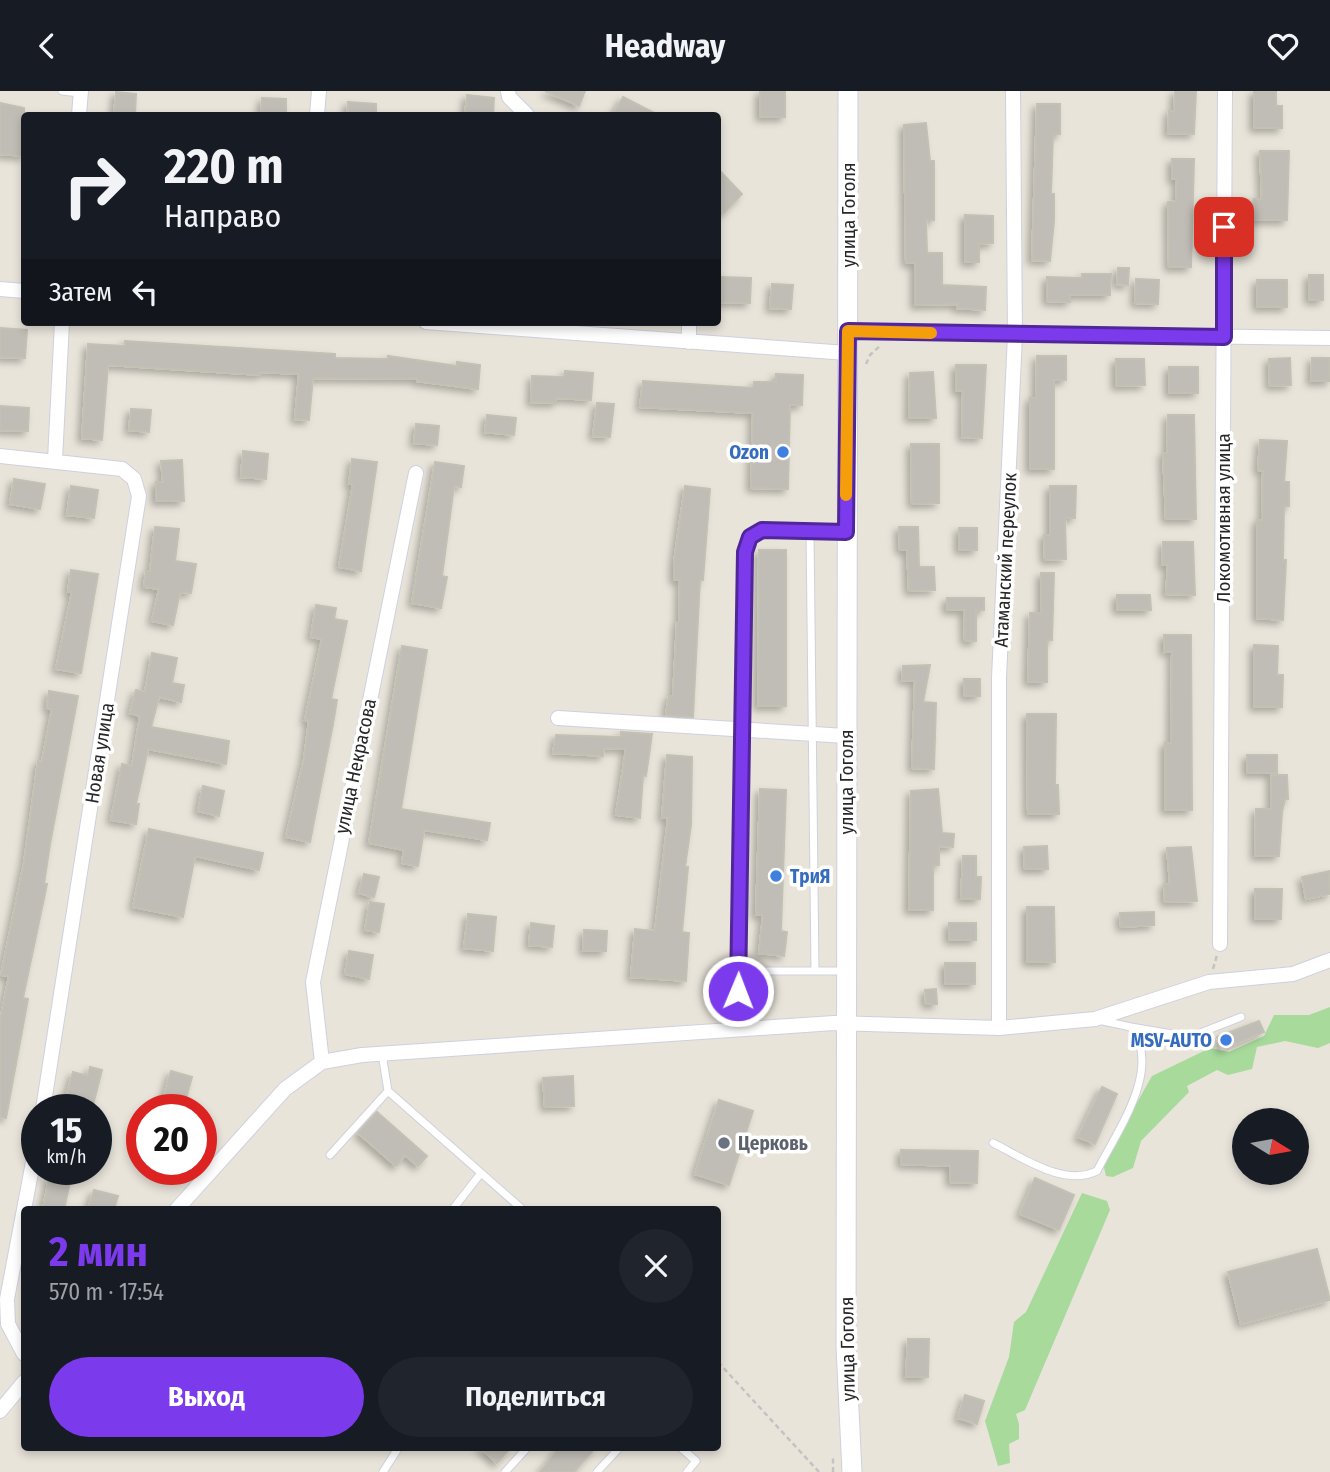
<!DOCTYPE html>
<html lang="ru">
<head>
<meta charset="utf-8">
<style>
  body { margin:0; font-family:"Fira Sans Condensed",sans-serif; background:#20242c; color:#f1f3f6; height:100vh; display:flex; flex-direction:column; font-size:26px; white-space:nowrap }
  * { box-sizing:border-box; margin:0 }
  p { font-size:23px; color:#9ea1a6 }
  .icon { flex:none; width:38px; height:38px; fill:none; stroke:currentColor; stroke-width:2; stroke-linecap:round; stroke-linejoin:round }
  .map { position:relative; flex:1; overflow:hidden }
  .panel { position:absolute; left:21px; top:1115px; width:700px; height:245px; display:flex; flex-direction:column; background:#171b24; border-radius:7px; box-shadow:0 4px 10px #0003 }
  .panel>* { flex:none }
  .banner { position:absolute; left:21px; top:21px; width:700px; height:214px; border-radius:7px; box-shadow:0 4px 10px #0003; background:#171b24; color:#f1f3f6; overflow:hidden }
  .needle { width:46px; rotate:101deg }
  .fabs { position:absolute; left:1232px; top:1017px; display:grid; gap:14px }
  .fabs a { display:grid; place-items:center; width:77px; height:77px; border-radius:50%; background:#171b24; box-shadow:0 4px 10px #0003; font-size:35px }
  .speed { position:absolute; left:21px; top:1003px; display:flex; gap:14px; font-size:35px; font-weight:700; text-align:center }
  .speed>* { display:grid; place-content:center; width:91px; height:91px; border-radius:50%; background:#171b24; box-shadow:0 4px 10px #0003; line-height:1 }
  .speed small { font-size:18px; font-weight:400 }
  .speed .limit { border:10px solid #d22; background:#fff; color:#111 }
  .pin { position:absolute; display:grid; place-items:center; width:60px; height:60px; color:#fff; margin:-30px; border-radius:14px; box-shadow:0 4px 10px #0006 }
  .me { position:absolute; width:77px; margin:-38px; rotate:1deg; stroke-linejoin:round; filter:drop-shadow(0 0 5px #0008) }
  .turn { display:flex; align-items:center; gap:24px; height:147px; padding:0 28px; font-size:32px }
  .turn .icon { width:91px; height:91px; stroke-width:2.5 }
  .turn b { display:block; font-size:49px; line-height:60px }
  .then { display:flex; align-items:center; height:66px; padding:0 28px; background:#0003; gap:14px; font-size:26px }
  .round { display:grid; place-items:center; flex:none; width:74px; height:74px; border-radius:37px; background:#20242c }
  .summary { display:flex; align-items:center; justify-content:space-between; height:119px; padding:0 28px }
  h1 { font-size:42px; font-weight:700; line-height:52px; color:#7c3aed }
  .button { display:flex; gap:14px; margin-top:auto; padding:14px 28px }
  .button a { flex:1; height:80px; border-radius:42px; background:#7c3aed; color:#fff; font-size:28px; font-weight:700; line-height:80px; text-align:center }
  .button a+a { background:#20242c; color:#f1f3f6 }
  header { display:flex; justify-content:space-between; align-items:center; height:91px; padding:0 28px; background:#171b24; font-size:32px; font-weight:700 }
  .map>svg:first-child { display:block }
  .green { fill:#a7da9b }
  .building { fill:#c0bdb6; stroke:#c3c0b4; stroke-width:2; filter:url(#shadow) }
  .lines { fill:none; stroke-linecap:round; stroke-linejoin:round }
  .lane-casing { stroke:#cfd0de; stroke-width:9 }
  .street-casing { stroke:#cfd0de; stroke-width:16 }
  .secondary-casing { stroke:#cfd0de; stroke-width:21 }
  .path { stroke:#c3c3c3; stroke-width:2.5; stroke-dasharray:5 3.5; stroke-linecap:butt }
  .lane { stroke:#fff; stroke-width:7 }
  .street { stroke:#fff; stroke-width:14 }
  .secondary { stroke:#fff; stroke-width:19 }
  .route-casing { stroke:#51269a; stroke-width:18 }
  .route { stroke:#7c3aed; stroke-width:12 }
  .slow { stroke:#f59e0b; stroke-width:12 }
  .shop-dot { fill:#3f7fe0; stroke:#fff; stroke-width:2.5 }
  .worship-dot { fill:#6b7280; stroke:#fff; stroke-width:2.5 }
  .labels { text-anchor:middle; stroke-width:7; stroke-linejoin:round; paint-order:stroke }
  .street-label { font-size:19px; fill:#272727; stroke:#fff }
  .shop-label { font-size:19px; font-weight:bold; fill:#366cbe; stroke:#fff; text-anchor:end }
  .worship-label { font-size:19px; font-weight:bold; fill:#5b616d; stroke:#fff; text-anchor:start }
</style>
</head>
<body>
<header><svg class="icon" aria-label="back" viewBox="0 0 24 24"><path d="M15 5l-7 7 7 7"/></svg>Headway<svg class="icon" aria-label="heart" viewBox="0 0 24 24"><path d="M12 20l-8-8c-3-5 5-10 8-4 3-6 11-1 8 4z"/></svg></header>
<div class="map">
<svg width="1330" height="1381" viewBox="0 0 1330 1381">
  <defs>
    <filter id="shadow"><feDropShadow dx="-4" dy="4" stdDeviation="3.5" flood-color="#0004"/></filter>
  </defs>
  <rect width="100%" height="100%" fill="#e8e4da"/>
  <!-- green -->
  <path class="green" d="M1330,916V952L1318,957L1285,950L1257,956L1252,978L1228,984L1217,979L1187,995L1189,1001L1141,1050L1133,1077L1113,1086L1106,1085L1103,1072L1152,985L1210,957L1229,961L1264,945L1274,924H1309Z
    M1082,1102L1107,1110L1110,1119L1025,1319L1016,1323L1019,1333V1348L1009,1353L1010,1372L998,1375L985,1330L1009,1266L1014,1231L1026,1221Z"/>
  <!-- building -->
  <path class="building" d="M545,0H585L579,15Z
    M760,0H785V26H760Z
    M1175,0H1196L1194,43L1168,42L1169,20H1174Z
    M1254,0H1276V15H1282V37H1254Z
    M116,1L136,3L135,24H114Z
    M467,4L494,7L493,24H465Z
    M623,6L658,24H613Z
    M262,7L286,8V24H261Z
    M348,11L376,13V24H347Z
    M0,12L24,17V65L0,63Z
    M1037,13H1060V43H1053L1051,103H1054V130L1050,170L1032,169Z
    M926,32L930,70H934V129H926L927,162H942V194L986,196L985,219L957,217V213L915,214V172H906L904,34Z
    M1260,60H1289L1287,129H1254V108H1262Z
    M1172,68H1194L1191,176H1169L1168,111L1176,110L1177,88H1172Z
    M718,78L742,103L724,122L718,115Z
    M965,124L993,125V152L979,153V171H965Z
    M1118,177H1129L1128,194L1117,193Z
    M1082,183H1111L1110,204H1070V211L1047,210V186L1082,187Z
    M1309,184H1323V209H1309Z
    M720,186L751,187L750,212L718,211Z
    M1136,188L1159,189L1158,213L1135,212Z
    M1257,189H1287V216H1257Z
    M772,193L793,194L791,218L770,217Z
    M0,237L27,239L25,267L0,266Z
    M125,250L335,263V267L388,268V265L457,275V271L480,274L478,298L417,290V288L313,287L309,329L295,328L299,283L260,281V284L108,274L102,349L82,347L88,253L125,255Z
    M1037,265H1066V289H1054V378H1030V307H1036Z
    M1290,267L1291,294L1270,295L1269,268Z
    M1312,267H1330V290H1311Z
    M1116,268H1144L1145,294L1116,295Z
    M956,274H986L982,347L962,346L963,300H956Z
    M1169,276H1198V302H1169Z
    M565,280L593,282L591,309L556,307V312L531,311L532,285L564,286Z
    M933,281L936,327H909L910,282Z
    M776,283L803,284L802,314H790L788,398L751,397L753,322L640,316L643,290L753,297L754,291H776Z
    M597,312L614,313L610,346L593,345Z
    M0,315L29,317L28,340L0,339Z
    M131,318L151,319L149,341L129,339Z
    M487,324L516,327L514,344L485,341Z
    M1168,324H1194L1196,428H1166L1163,362H1167Z
    M416,333L439,335L437,354L414,352Z
    M1260,349L1287,350L1284,391H1289V415H1284L1283,469H1286L1283,529L1257,527V429H1262L1263,380L1258,379Z
    M911,353H939V412L912,413Z
    M243,360L268,363L266,388L241,386Z
    M352,368L377,371L361,480L339,476L353,393H349Z
    M182,369L184,410H156V391H163L161,370Z
    M435,371L464,375L461,396L454,395L442,485L447,486L441,517L412,512Z
    M14,388L45,393L40,418L10,413Z
    M71,395L98,399L94,427L67,424Z
    M685,395L710,398L703,489H700L693,626L666,624L669,605H673L677,531H679L680,489H674V471Z
    M1050,395H1076L1075,427H1065L1066,468L1045,469L1044,444H1050Z
    M155,436L179,438L175,470L196,473L191,502L180,501L173,534L152,530L159,498L144,496L146,480H150Z
    M899,436H918L919,476H934L935,499L909,500L907,459H900Z
    M959,437H977V459H959Z
    M1163,451H1193L1195,504L1166,503L1168,474H1162Z
    M759,459H786V615H758Z
    M71,479L98,483L81,582L56,578L72,501H68Z
    M1041,482H1054L1052,549H1047V591H1028L1030,522H1041Z
    M1117,504H1150L1151,519H1117Z
    M947,507H984V519H976V550H965L964,519H947Z
    M316,514L336,517L334,528L347,530L331,608L337,609L333,633L310,751L286,746L304,668L309,630L305,629L322,548L311,546Z
    M1164,544H1191L1192,719H1165V652H1171L1172,560L1164,561Z
    M1254,554L1278,555L1277,584H1283L1282,616H1254Z
    M402,555L427,559L401,718L490,732L487,749L424,739L418,775L402,772L404,759L369,752Z
    M152,562L177,567L172,592L184,594L181,611L159,606L151,636L229,650L226,673L148,658L136,713H139L136,733L111,729L122,673L132,675L140,625L130,622L136,599L145,601Z
    M930,574L923,611L936,612L934,678L912,677L915,590L902,589L903,575Z
    M964,588H980V605H964Z
    M49,600L78,605L50,753L44,793H47L23,907L28,908L6,1027L0,1026V930L9,885L1,884L24,772L38,670L42,671L52,618L47,617Z
    M1027,623H1056L1055,694H1058L1059,723H1028Z
    M621,641L652,643L646,685L643,684L640,727L616,724L626,658L604,657L603,665L553,662L556,644L621,646Z
    M667,664L692,666L691,734L685,776H688L682,841L689,842L686,890L631,886L635,838L655,840L668,727H662Z
    M1247,664H1277V682H1247Z
    M1271,684H1287L1288,708H1285L1282,721L1279,765H1255L1256,718H1271Z
    M203,695L224,700L219,725L198,720Z
    M760,698L786,699L781,840L787,841L784,865L759,862L763,824H756Z
    M938,698L942,742L954,743L953,756L939,755V774H933V819H909L911,700Z
    M149,738L263,762L259,779L195,765L183,826L133,816Z
    M1047,755L1048,778H1025L1024,756Z
    M1191,756L1197,810L1165,811L1164,793H1170L1167,757Z
    M963,765H976V786H981L980,808H961Z
    M1330,780V803L1306,808L1302,786Z
    M364,783L379,786L374,806L359,802Z
    M1255,798H1282L1281,828H1255Z
    M370,811L384,813L379,841L365,839Z
    M1027,816H1054L1055,871H1027Z
    M1154,821V834L1121,836L1120,822Z
    M468,823L496,826L493,860L464,857Z
    M531,832L554,835L552,856L529,854Z
    M949,832H976V849H949Z
    M584,839L607,840L606,860H583Z
    M349,860L373,864L369,888L345,883Z
    M945,872H975V893H945Z
    M936,898L937,913H926L925,899Z
    M1259,930L1264,941L1222,958L1217,946Z
    M90,976L102,979L92,1018L63,1017L73,981L88,985Z
    M171,980L192,986L183,1018L161,1015Z
    M573,985L574,1015L545,1016L543,987Z
    M1102,996L1117,1003L1095,1053L1078,1046Z
    M719,1009L753,1020L729,1094L695,1083Z
    M377,1021L427,1065L418,1075L405,1064L396,1075L358,1042Z
    M901,1059L978,1060L977,1092L950,1091V1075L901,1073Z
    M49,1087L70,1091L64,1118H43Z
    M1035,1087L1074,1104L1059,1139L1020,1123Z
    M94,1099L118,1105L114,1118H88Z
    M1317,1158L1330,1209L1241,1233L1228,1181Z
    M908,1248H929L928,1286H906Z
    M965,1304L984,1310L977,1333L958,1327Z
    M480,1356H511L497,1372Z
    M560,1356H596L574,1381H540Z"/>
  <g class="lines">
    <!-- lane casing -->
    <g class="lane-casing">
      <path id="lane" d="M62,0L80,2
        M810,440L815,880
        M738,880H846
        M1131,936L1190,946L1241,926
        M737,938L745,461L750,446L762,439L846,441
        M382,963L388,1000L522,1118
        M993,1052C1023,1067 1064,1096 1097,1080C1117,1040 1163,978 1131,936L1103,930
        M330,1064L388,1000
        M453,1118L481,1082
        M680,1356L696,1370L687,1381
        M383,1381L399,1356
        M505,1381L528,1356
        M597,1381L620,1356"/>
    </g>
    <!-- street casing -->
    <g class="street-casing">
      <path id="street" d="M508,0L509,6L527,24
        M79,24L81,0
        M317,24L319,0
        M0,198L24,200
        M426,231L847,262
        M689,231V251
        M848,240L1330,247
        M0,365L122,378L134,388L139,405L43,1018
        M55,369L62,231
        M558,627L846,645
        M1220,853L1225,0
        M999,937V587L1015,244L1013,0
        M322,971L313,891L416,382
        M177,1118L285,998L322,971L362,964L834,932L999,937L1095,928L1209,891L1293,883L1330,869
        M24,1263L8,1233L7,1208L37,1050
        M0,1320L24,1291"/>
    </g>
    <!-- secondary casing -->
    <g class="secondary-casing">
      <path id="secondary" d="M848,0L846,1256L852,1381"/>
    </g>
    <!-- path -->
    <path class="path" d="M866,273L870,264L881,254
      M1213,878L1217,864
      M718,1271L819,1381
      M833,1381V1367"/>
    <!-- lane -->
    <use href="#lane" class="lane"/>
    <!-- street -->
    <use href="#street" class="street"/>
    <!-- secondary -->
    <use href="#secondary" class="secondary"/>
  </g>
  <g class="lines">
    <!-- route casing -->
    <g class="route-casing">
      <path id="route" d="M738,900L745,461L750,446L762,439L846,441L848,240L1224,246V136"/>
    </g>
    <!-- route -->
    <use href="#route" class="route"/>
    <!-- slow -->
    <path class="slow" d="M846,404L848,240L931,242"/>
  </g>
  <!-- markers -->
  <g class="shop-dot">
    <circle cx="783" cy="361" r="7"/>
    <circle cx="776" cy="785" r="7"/>
    <circle cx="1226" cy="949" r="7"/>
  </g>
  <circle class="worship-dot" cx="724" cy="1052" r="7"/>
  <g class="labels">
    <!-- street labels -->
    <g class="street-label">
      <text transform="translate(848 124) rotate(-90)" y="7">улица Гоголя</text>
      <text transform="translate(1223 427) rotate(-90)" y="7">Локомотивная улица</text>
      <text transform="translate(1005 469) rotate(-87)" y="7">Атаманский переулок</text>
      <text transform="translate(99 662) rotate(-81)" y="7">Новая улица</text>
      <text transform="translate(355 675) rotate(-78)" y="7">улица Некрасова</text>
      <text transform="translate(846 691) rotate(-90)" y="7">улица Гоголя</text>
      <text transform="translate(847 1258) rotate(-91)" y="7">улица Гоголя</text>
    </g>
    <!-- shop labels -->
    <g class="shop-label">
      <text x="769" y="368">Ozon</text>
      <text x="790" y="792" text-anchor="start">ТриЯ</text>
      <text x="1212" y="956">MSV-AUTO</text>
    </g>
    <!-- worship labels -->
    <g class="worship-label">
      <text x="738" y="1059">Церковь</text>
    </g>
  </g>
</svg>
<div class="fabs">
<a><svg class="needle" viewBox="-14 -14 28 28"><path d="M0-13l5 13h-10z" fill="#e53935"/><path d="M0 13l5-13h-10z" fill="#9ea1a6"/></svg></a>
</div>
<div class="speed"><div>15<small>km/h</small></div><div class="limit">20</div></div>
<div class="pin" style="left:1224px;top:136px;background:#d93025"><svg class="icon" aria-label="arrive" viewBox="0 0 24 24"><path d="M6 21V4h12l-3 4 3 4H6"/></svg></div>
<svg class="me" style="left:738px;top:900px" viewBox="-20 -20 40 40"><circle r="17" fill="#7c3aed" stroke="#fff" stroke-width="3"/><path d="M0-11L8 9 0 5-8 9z" fill="#fff"/></svg>
<div class="banner">
<div class="turn"><svg class="icon" aria-label="right" viewBox="0 0 24 24"><path d="M7 20v-9h11M14 6l5 5-5 5"/></svg><div><b>220 m</b>Направо</div></div>
<div class="then">Затем<svg class="icon" aria-label="left" viewBox="0 0 24 24"><path d="M17 20v-9H6M10 6l-5 5 5 5"/></svg></div>
</div>
<section class="panel">
<div class="summary"><div><h1>2 мин</h1><p>570 m · 17:54</p></div><a class="round"><svg class="icon" aria-label="close" viewBox="0 0 24 24"><path d="M6 6l12 12M18 6L6 18"/></svg></a></div>
<div class="button"><a>Выход</a><a>Поделиться</a></div>
</section>
</div>
</body>
</html>
